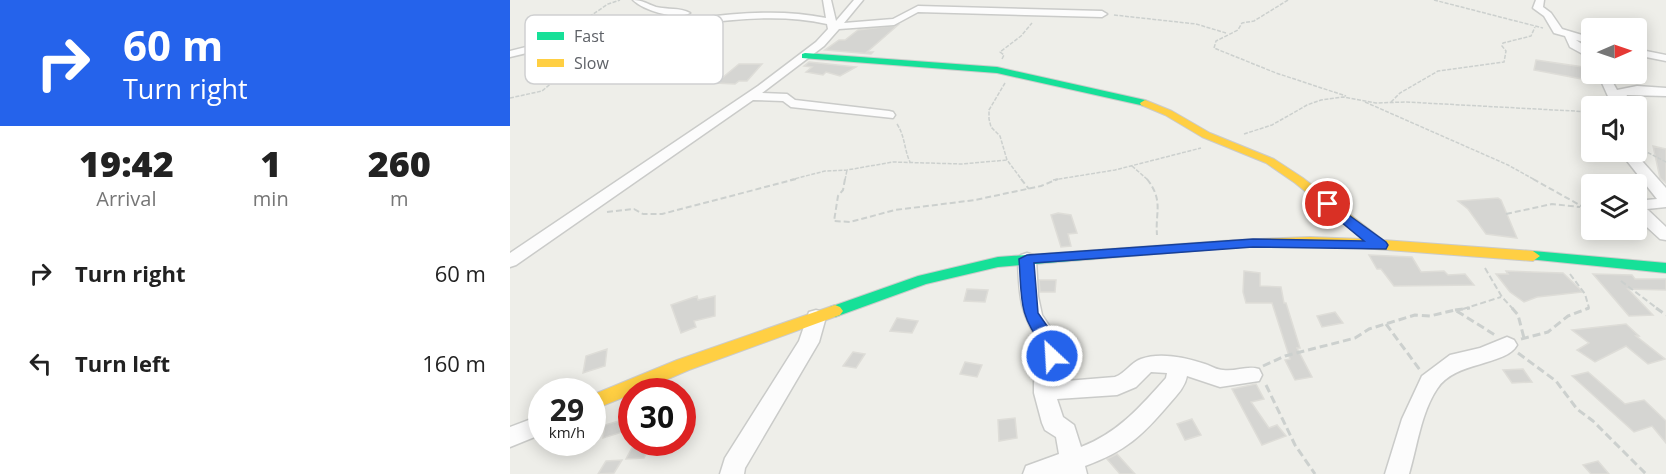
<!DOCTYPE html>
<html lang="en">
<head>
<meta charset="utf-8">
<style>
  body { margin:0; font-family:"Open Sans",sans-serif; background:#f6f6f6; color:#222; height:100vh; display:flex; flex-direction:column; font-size:22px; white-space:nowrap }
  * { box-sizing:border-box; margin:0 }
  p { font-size:20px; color:#767676 }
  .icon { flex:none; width:33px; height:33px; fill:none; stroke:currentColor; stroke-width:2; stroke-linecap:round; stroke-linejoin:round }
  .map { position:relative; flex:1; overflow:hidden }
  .sheet { display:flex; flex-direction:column; background:#fff; width:510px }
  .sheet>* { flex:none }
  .top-card { background:#2563eb; color:#fff; overflow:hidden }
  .needle { width:39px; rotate:88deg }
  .tools { position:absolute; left:1071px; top:18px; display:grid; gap:12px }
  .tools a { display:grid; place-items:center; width:66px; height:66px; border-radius:6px; background:#fff; box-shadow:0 3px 15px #0003; font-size:30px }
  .speed { position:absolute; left:18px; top:378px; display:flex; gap:12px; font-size:30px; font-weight:700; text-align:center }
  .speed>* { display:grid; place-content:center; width:78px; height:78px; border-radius:50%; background:#fff; box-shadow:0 3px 15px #0003; line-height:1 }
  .speed small { font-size:15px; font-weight:400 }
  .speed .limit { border:9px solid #d22; background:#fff; color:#111 }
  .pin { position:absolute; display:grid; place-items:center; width:51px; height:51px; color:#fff; margin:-26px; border:3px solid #fff; border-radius:50%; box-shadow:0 2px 6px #0007 }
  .me { position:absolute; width:66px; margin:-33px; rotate:335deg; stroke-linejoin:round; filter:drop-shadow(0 0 4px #0008) }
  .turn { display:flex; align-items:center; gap:21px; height:126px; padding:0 24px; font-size:27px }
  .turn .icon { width:78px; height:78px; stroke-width:2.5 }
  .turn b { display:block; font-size:42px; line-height:51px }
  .eta { display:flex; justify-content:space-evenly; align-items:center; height:102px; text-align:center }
  .eta b { font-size:36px; font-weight:800; line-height:42px }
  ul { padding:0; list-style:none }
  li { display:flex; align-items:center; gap:18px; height:90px; padding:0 24px }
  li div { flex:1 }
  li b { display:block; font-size:22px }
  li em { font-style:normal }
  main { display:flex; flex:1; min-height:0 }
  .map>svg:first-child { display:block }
  .building { fill:#d5d5d2; stroke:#deddd8; stroke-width:1.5 }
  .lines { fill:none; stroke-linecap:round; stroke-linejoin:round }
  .street-casing { stroke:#cacbc9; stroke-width:3 }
  .fast-casing { stroke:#cbcbca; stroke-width:2 }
  .slow-casing { stroke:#cbcbca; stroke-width:2 }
  .path-far2 { stroke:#ccd0ce; stroke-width:1.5; stroke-dasharray:4 1.5; stroke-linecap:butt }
  .path-far1 { stroke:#ccd0ce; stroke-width:2; stroke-dasharray:6 3; stroke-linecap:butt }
  .path { stroke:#ccd0ce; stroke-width:3; stroke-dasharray:8 4; stroke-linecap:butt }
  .street { fill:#fcfcfc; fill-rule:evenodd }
  .fast { fill:#16e098; fill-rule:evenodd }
  .slow { fill:#ffcf43; fill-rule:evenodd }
  .route { fill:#2563eb; stroke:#184099; stroke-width:1.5 }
  .key { fill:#fff; stroke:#cfd0d1; stroke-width:1.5 }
  .key-label { font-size:16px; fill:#5e6167 }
</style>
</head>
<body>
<main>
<section class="sheet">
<div class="top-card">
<div class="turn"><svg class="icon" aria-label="right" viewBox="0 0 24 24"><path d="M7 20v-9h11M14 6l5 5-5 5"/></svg><div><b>60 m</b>Turn right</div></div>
</div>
<div class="eta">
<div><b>19:42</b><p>Arrival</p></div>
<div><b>1</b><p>min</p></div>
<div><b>260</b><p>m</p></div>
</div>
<ul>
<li><svg class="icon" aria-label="right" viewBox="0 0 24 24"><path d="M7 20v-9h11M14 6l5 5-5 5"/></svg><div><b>Turn right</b></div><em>60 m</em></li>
<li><svg class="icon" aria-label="left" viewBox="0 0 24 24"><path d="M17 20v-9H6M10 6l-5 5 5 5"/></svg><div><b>Turn left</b></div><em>160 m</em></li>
</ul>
</section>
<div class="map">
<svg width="1156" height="474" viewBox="0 0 1156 474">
  <rect width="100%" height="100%" fill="#eeeee9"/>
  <!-- building -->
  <path class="building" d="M388,25L357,52H363L361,54L315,50L329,40H335L348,30Z
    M1026,60L1073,67L1072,79L1024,70Z
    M299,62L346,67L330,76L316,72L313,75L296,72L302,67L294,66Z
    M229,64H252L237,81H229L225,84L206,83Z
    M1143,146L1156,149V183L1150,178Z
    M988,198L991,200L1007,238L976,234L958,209L948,201Z
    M548,213L561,215L567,233L558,234L561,246L551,247L541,215Z
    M859,255L902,257L911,272L934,271L938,275L955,274L964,285L884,286L871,269H867Z
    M734,271L750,273V286L771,287L774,303H776L790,348H787L802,377L785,380L775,360L780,359L762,303H736L733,292Z
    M996,271L1053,273L1073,292L1027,297L1014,302L1000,292L986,274H998Z
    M1083,274L1122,275L1125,279H1156V290L1118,289L1143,315L1119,316Z
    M529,280H546L545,292H530Z
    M457,289L478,290L475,302L454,301Z
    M187,296L188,300L205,296V316L184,321L186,327L171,333L161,305Z
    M825,312L833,323L812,327L807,316Z
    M387,318L408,321L402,333L380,331Z
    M1116,324L1129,336H1126L1155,359L1138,364L1116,346L1085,362L1067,350L1079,343L1062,330Z
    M97,349L95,366L73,373L76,356Z
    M343,352L355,354L346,368L333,366Z
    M455,362L472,365L467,377L450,374Z
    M1013,369L1022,382L1002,383L993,370Z
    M1078,372L1115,404L1134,400L1156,421V443L1142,426L1124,432L1062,376Z
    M746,384L754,399L741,402L759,428L767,425L776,436L752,445L722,389Z
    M122,417L119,430L93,438L95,425Z
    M505,418L507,438L489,441L488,420Z
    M682,419L691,435L675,440L667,424Z
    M141,444L134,458L116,459L123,446Z
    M607,454L625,474H610L597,459Z
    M112,460L104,473L88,474L96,461Z
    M1088,461L1099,474H1081L1073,465Z"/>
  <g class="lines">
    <!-- street casing -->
    <g class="street-casing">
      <path id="street" d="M123,0C133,0 137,4 146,7C157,10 170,7 180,13C167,21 133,10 123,0Z
        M313,0H321L326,21L344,0H353L334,23L383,19L408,6L592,11L597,14L592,17L408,12L384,25L329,29L314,46L252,93L277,94L285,100L379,111L383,112L385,115L383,118L281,107L273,101L243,100L6,265L0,267V253L248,86L306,42L318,29L317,24C273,14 229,19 185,24C122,31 61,42 0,57V51C61,35 124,25 187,18C230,13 273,9 316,18Z
        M1026,0H1034L1033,7L1041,13L1052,29L1082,38V44L1066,40L1082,51V59L1060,47L1055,36L1044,33L1034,16L1023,8Z
        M1126,49L1156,55V61L1126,55Z
        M1088,74H1098L1107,90L1127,86L1156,88V96L1117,95L1112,106H1100L1101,103Z
        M1110,152H1124L1156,188V207L1137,209L1156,227V240L1150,239L1126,217V201L1147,199Z
        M517,253L523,255L526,259L528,296L532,315L553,346L545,370L544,382L605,377C616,373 620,363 631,359C650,352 677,358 695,364C701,366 707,370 713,370C726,372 737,365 749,369L752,375L749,381L710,387L677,376C675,387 667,395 660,403C632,436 616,451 575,466L577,474H513L516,466L549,454L546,437L535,430L532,423L524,393V370L533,347C510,317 509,295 508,259L511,255ZM641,372L657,373L656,378C631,406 608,433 571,447L564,425L553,417L547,399L607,395L626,387Z
        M306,310L313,312L316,317L309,342L235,468L234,474H210L215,458L289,341L299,312Z
        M997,337L1004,340L1007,345C996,366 944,361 927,389C911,413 907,447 899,474H875L892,419L912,376L940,355L970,348Z
        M32,415V434L0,447V427Z"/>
    </g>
    <!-- fast casing -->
    <g class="fast-casing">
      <path id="fast" d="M295,53L487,67L635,100L640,103L635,106L487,73L292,58V54Z
        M726,240L731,241L733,244L731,247L488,267L416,284L325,317L320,315L317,311L320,307L408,276L488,257Z
        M1023,251L1156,263V273L1018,259L1016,256Z"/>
    </g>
    <!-- slow casing -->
    <g class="slow-casing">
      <path id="slow" d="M635,100L662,111L700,133L764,159L793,178L873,240L1023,251L1030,256L1023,261L838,247H721L719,244L721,241L726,240L800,237L853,239L785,183L756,163L692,137L655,115L631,105L630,103Z
        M325,305L330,307L333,311L330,315L179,370L128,392H122V394L82,410V395L167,360Z"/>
    </g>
    <!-- path-far2 -->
    <path class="path-far2" d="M778,0L744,21L732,23L728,30L706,41L704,48L766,73L836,96
      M924,0L1033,28
      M604,15L686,24L716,33
      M61,29L98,4L110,0
      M492,59L494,55L490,52L511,36L522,23
      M48,80L109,73L144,74L173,70L191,65L198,58L207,55L205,50L209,44L205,29
      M495,83L479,110V119L481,127L490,136L497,160L512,180
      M0,98L32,91L86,46
      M855,102L998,165L1025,180
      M881,102L890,93L928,71L994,62L996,51L992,46L993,43L1021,36L1025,27
      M387,124C395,136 394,149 400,162
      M734,134L762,125L797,105L811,100L833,97L866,103L896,102L1082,112
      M1133,150L1156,162
      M622,166L638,180
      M280,180L315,171L337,170L383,162L452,164L497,160
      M335,180L337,170
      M543,180L605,170L691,148"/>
    <!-- path-far1 -->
    <path class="path-far1" d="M335,179L333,190L328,196L324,221L340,222L385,210L465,200L531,186L548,179
      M511,179L519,189
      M637,179C654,201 645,212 647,235
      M1023,179L1075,208
      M97,212L124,209L133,214H152L286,179
      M996,214L1042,204L1070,207
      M975,268L992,297L1003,309
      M1060,274L1075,294L1079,308L1076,309
      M1111,281L1148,309
      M953,309L991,297"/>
    <!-- path -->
    <path class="path" d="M1002,308L1008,315L1014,338
      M1146,308L1156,315
      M945,310L960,308
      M876,324L910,370
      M1011,339L1038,332L1058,316L1079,308
      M1008,353L1046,381L1067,409L1083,421L1136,474
      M753,366L775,356L845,338L859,329L905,315L920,316L945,310L985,335
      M756,385L785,445L805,474"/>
    <!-- street -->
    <use href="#street" class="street"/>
    <!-- fast -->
    <use href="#fast" class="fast"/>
    <!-- slow -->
    <use href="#slow" class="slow"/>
  </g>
  <!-- route -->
  <path class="route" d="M818,200L876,242L878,245L876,249L743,247L524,263L528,313L551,346L547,361L542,363L536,361L533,356L534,347C508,315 512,299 509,259L517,255L743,239L854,241L813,207L811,204Z"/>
  <!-- legend -->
  <rect x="15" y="15" width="198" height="69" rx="9" class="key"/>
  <rect x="27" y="32" width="27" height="8" fill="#16e098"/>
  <rect x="27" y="59" width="27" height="8" fill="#ffcf43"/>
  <g class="key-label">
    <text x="64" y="42">Fast</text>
    <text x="64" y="69">Slow</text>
  </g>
</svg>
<div class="tools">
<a><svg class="needle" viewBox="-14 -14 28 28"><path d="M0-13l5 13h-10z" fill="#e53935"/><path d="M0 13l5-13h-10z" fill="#767676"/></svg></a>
<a><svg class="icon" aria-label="sound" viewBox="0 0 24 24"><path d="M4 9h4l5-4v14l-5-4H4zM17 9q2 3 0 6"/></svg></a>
<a><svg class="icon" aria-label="layers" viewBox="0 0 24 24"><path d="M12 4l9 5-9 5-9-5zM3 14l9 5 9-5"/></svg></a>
</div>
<div class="speed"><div>29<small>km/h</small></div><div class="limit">30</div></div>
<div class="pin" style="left:818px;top:204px;background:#d93025"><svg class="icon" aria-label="arrive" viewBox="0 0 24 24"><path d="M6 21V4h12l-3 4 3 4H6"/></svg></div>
<svg class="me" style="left:542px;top:356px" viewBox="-20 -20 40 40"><circle r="17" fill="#2563eb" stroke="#fff" stroke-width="3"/><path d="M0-11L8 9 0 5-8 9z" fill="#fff"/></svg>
</div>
</main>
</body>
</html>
